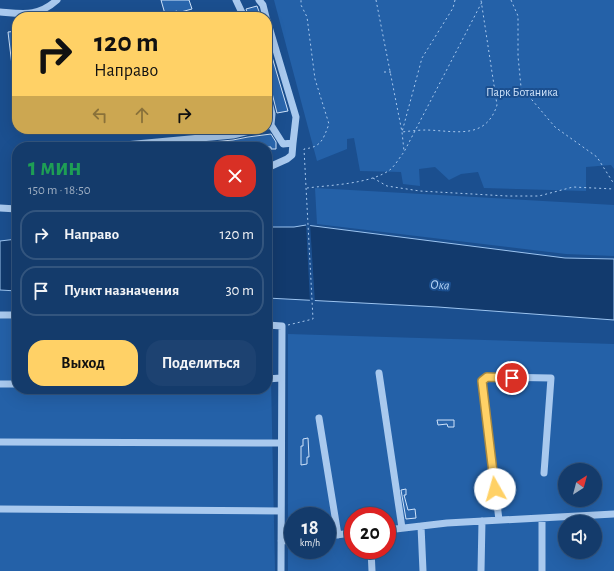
<!DOCTYPE html>
<html lang="ru">
<head>
<meta charset="utf-8">
<style>
  body { margin:0; font-family:"Alegreya Sans",sans-serif; background:#1d4271; color:#f1f3f6; height:100vh; display:flex; flex-direction:column; font-size:15px; white-space:nowrap }
  * { box-sizing:border-box; margin:0 }
  p { font-size:13px; color:#9dadc1 }
  .icon { flex:none; width:22px; height:22px; fill:none; stroke:currentColor; stroke-width:2; stroke-linecap:round; stroke-linejoin:round }
  .map { position:relative; flex:1; overflow:hidden }
  .details { position:absolute; left:12px; top:142px; width:260px; height:252px; display:flex; flex-direction:column; background:#143b6b; border-radius:16px; box-shadow:0 4px 16px #0002,0 0 0 1px #33557e }
  .details>* { flex:none }
  .guide { position:absolute; left:12px; top:12px; width:260px; height:122px; border-radius:16px; box-shadow:0 4px 16px #0002,0 0 0 1px #33557e; background:#ffd166; color:#111; overflow:hidden }
  .needle { width:26px; rotate:36deg }
  .buttons { position:absolute; left:558px; top:463px; display:grid; gap:8px }
  .buttons a { display:grid; place-items:center; width:44px; height:44px; border-radius:50%; background:#143b6b; box-shadow:0 4px 16px #0002,0 0 0 1px #33557e; font-size:20px }
  .speed { position:absolute; left:284px; top:507px; display:flex; gap:8px; font-size:20px; font-weight:700; text-align:center }
  .speed>* { display:grid; place-content:center; width:52px; height:52px; border-radius:50%; background:#143b6b; box-shadow:0 4px 16px #0002,0 0 0 1px #33557e; line-height:1 }
  .speed small { font-size:10px; font-weight:400 }
  .speed .limit { border:6px solid #d22; background:#fff; color:#111 }
  .pin { position:absolute; display:grid; place-items:center; width:34px; height:34px; color:#fff; margin:-17px; border:2px solid #fff; border-radius:50%; box-shadow:0 1px 4px #0007 }
  .me { position:absolute; width:44px; margin:-22px; rotate:353deg; stroke-linejoin:round; filter:drop-shadow(0 0 3px #0008) }
  .turn { display:flex; align-items:center; gap:14px; height:84px; padding:0 16px; font-size:18px }
  .turn .icon { width:52px; height:52px; stroke-width:2.5 }
  .turn b { display:block; font-size:28px; line-height:34px }
  .lanes { display:flex; align-items:center; height:38px; padding:0 16px; background:#0003; justify-content:center; gap:20px; direction:ltr }
  .lanes .off { opacity:.35 }
  .round { display:grid; place-items:center; flex:none; width:42px; height:42px; border-radius:16px; background:#1d4271 }
  .head { display:flex; align-items:center; justify-content:space-between; height:68px; padding:0 16px }
  h1 { font-size:24px; font-weight:700; line-height:30px; color:#1e9e55 }
  .cta { display:flex; gap:8px; margin-top:auto; padding:8px 16px }
  .cta a { flex:1; height:46px; border-radius:16px; background:#ffd166; color:#111; font-size:16px; font-weight:700; line-height:46px; text-align:center }
  .cta a+a { background:#1d4271; color:#f1f3f6 }
  ul { padding:0; list-style:none }
  li { display:flex; align-items:center; gap:12px; height:50px; margin:0 8px 6px; padding:0 8px; border:2px solid #33557e; border-radius:16px }
  li div { flex:1 }
  li b { display:block; font-size:15px }
  li em { font-style:normal }
  .map>svg:first-child { display:block }
  .green { fill:#2461a8; fill-rule:evenodd }
  .water { fill:#123a6d; stroke:#9cc4f0 }
  .pier { fill:#1b4f8f }
  .building { fill:#2a66ad; stroke:#cfe3fa }
  .lines { fill:none; stroke-linecap:round; stroke-linejoin:round }
  .path { stroke:#a9c9ee; stroke-width:1; stroke-dasharray:2 3; stroke-linecap:butt }
  .minor { stroke:#a9c9ee; stroke-width:7 }
  .route-casing { stroke:#a68842; stroke-width:10 }
  .route { stroke:#ffd166; stroke-width:7 }
  .labels { text-anchor:middle; stroke-width:4; stroke-linejoin:round; paint-order:stroke }
  .park-label { font-size:12px; fill:#cfe3fa; stroke:#1b4f8f }
  .water-label { font-size:13px; font-style:italic; fill:#b5d3f5; stroke:#1b4f8f }
</style>
</head>
<body>
<div class="map">
<svg width="614" height="571" viewBox="0 0 614 571">
  <rect width="100%" height="100%" fill="#1b4f8f"/>
  <!-- green -->
  <path class="green" d="M274,0H614V169L611,165L586,167V191L484,188L478,172L461,174L449,180L435,167L419,169L420,186L403,184L401,172L360,171L354,138L347,139V149L317,161Z
    M315,188L614,205V256L566,254L317,224Z
    M0,318L17,319V389H267V331H270L275,571H0Z
    M288,334L614,344V571H288ZM565,470H595V500H565ZM293,516H327V550H293ZM353,516H387V550H353ZM565,522H595V552H565Z"/>
  <!-- water -->
  <path class="water" d="M306,225L565,258L614,259V320L438,307L267,298V227H294Z
    M17,239V291L0,290V241Z"/>
  <!-- pier -->
  <path class="pier" d="M306,223H310L315,303L310,302Z"/>
  <!-- building -->
  <path class="building" d="M161,0H189L192,9L177,13V11L165,14Z
    M257,6L261,17H249L246,9Z
    M17,31V82H14L8,32Z
    M267,40L288,111L277,113L272,93L267,90Z
    M271,134L276,142V149H271V147H181V145L233,140L248,137Z
    M437,420H454V427H448L447,424L438,425Z
    M308,438L309,457H307V464L301,465V446H303V439Z
    M406,489V495H404L408,510L415,509L416,518L406,519L401,490Z"/>
  <g class="lines">
    <!-- path -->
    <path class="path" d="M376,0L402,132L404,151
      M455,0L453,8L422,58L402,132C410,131 419,130 427,130C456,131 486,140 497,105L481,0
      M511,0L518,16V56L521,87L555,127L597,157L614,184
      M384,72H391
      M373,178L387,186L420,191L507,196H539L573,187L614,189
      M307,188C330,185 372,184 391,169C396,164 400,157 404,152L483,0
      M288,325L313,319L304,149C322,147 323,139 329,124L315,79L307,17L301,5V0"/>
    <!-- minor -->
    <path class="minor" d="M236,0L244,17
      M259,0L263,5L266,17
      M0,12C24,14 38,17 57,0
      M267,20L296,117L293,143L283,144L271,125L267,126
      M267,95L272,114L271,125
      M89,147L125,145L233,135L258,129
      M267,168L287,159L292,155L293,143
      M0,208L17,209
      M0,315H17
      M267,325L282,326L281,571
      M379,373L402,528
      M267,379L281,378
      M0,384H17
      M319,418L338,535
      M0,442L281,443
      M0,509L281,511
      M499,520L482,381L487,377L551,378L544,473
      M421,526L423,571
      M387,530L447,523L614,514
      M327,536L353,533
      M281,541L293,540
      M371,550L372,571
      M481,571L482,521
      M542,571V518"/>
  </g>
  <g class="lines">
    <!-- route casing -->
    <g class="route-casing">
      <path id="route" d="M495,489L482,381L487,377L512,378"/>
    </g>
    <!-- route -->
    <use href="#route" class="route"/>
  </g>
  <g class="labels">
    <!-- park labels -->
    <g class="park-label">
      <text x="522" y="96">Парк Ботаника</text>
    </g>
    <!-- water labels -->
    <g class="water-label">
      <text transform="translate(440 284) rotate(3)" y="5">Ока</text>
    </g>
  </g>
</svg>
<div class="buttons">
<a><svg class="needle" viewBox="-14 -14 28 28"><path d="M0-13l5 13h-10z" fill="#e53935"/><path d="M0 13l5-13h-10z" fill="#9dadc1"/></svg></a>
<a><svg class="icon" aria-label="sound" viewBox="0 0 24 24"><path d="M4 9h4l5-4v14l-5-4H4zM17 9q2 3 0 6"/></svg></a>
</div>
<div class="speed"><div>18<small>km/h</small></div><div class="limit">20</div></div>
<div class="pin" style="left:512px;top:378px;background:#d93025"><svg class="icon" aria-label="arrive" viewBox="0 0 24 24"><path d="M6 21V4h12l-3 4 3 4H6"/></svg></div>
<svg class="me" style="left:495px;top:489px" viewBox="-20 -20 40 40"><circle r="19" fill="#fff"/><path d="M0-13L10 11 0 6-10 11z" fill="#ffd166"/></svg>
<div class="guide">
<div class="turn"><svg class="icon" aria-label="right" viewBox="0 0 24 24"><path d="M7 20v-9h11M14 6l5 5-5 5"/></svg><div><b>120 m</b>Направо</div></div>
<div class="lanes"><svg class="icon off" aria-label="left" viewBox="0 0 24 24"><path d="M17 20v-9H6M10 6l-5 5 5 5"/></svg><svg class="icon off" aria-label="ahead" viewBox="0 0 24 24"><path d="M12 20V5M6 11l6-6 6 6"/></svg><svg class="icon" aria-label="right" viewBox="0 0 24 24"><path d="M7 20v-9h11M14 6l5 5-5 5"/></svg></div>
</div>
<section class="details">
<div class="head"><div><h1>1 мин</h1><p>150 m · 18:50</p></div><a class="round" style="background:#d93025;color:#fff"><svg class="icon" aria-label="close" viewBox="0 0 24 24"><path d="M6 6l12 12M18 6L6 18"/></svg></a></div>
<ul>
<li><svg class="icon" aria-label="right" viewBox="0 0 24 24"><path d="M7 20v-9h11M14 6l5 5-5 5"/></svg><div><b>Направо</b></div><em>120 m</em></li>
<li><svg class="icon" aria-label="arrive" viewBox="0 0 24 24"><path d="M6 21V4h12l-3 4 3 4H6"/></svg><div><b>Пункт назначения</b></div><em>30 m</em></li>
</ul>
<div class="cta"><a>Выход</a><a>Поделиться</a></div>
</section>
</div>
</body>
</html>
